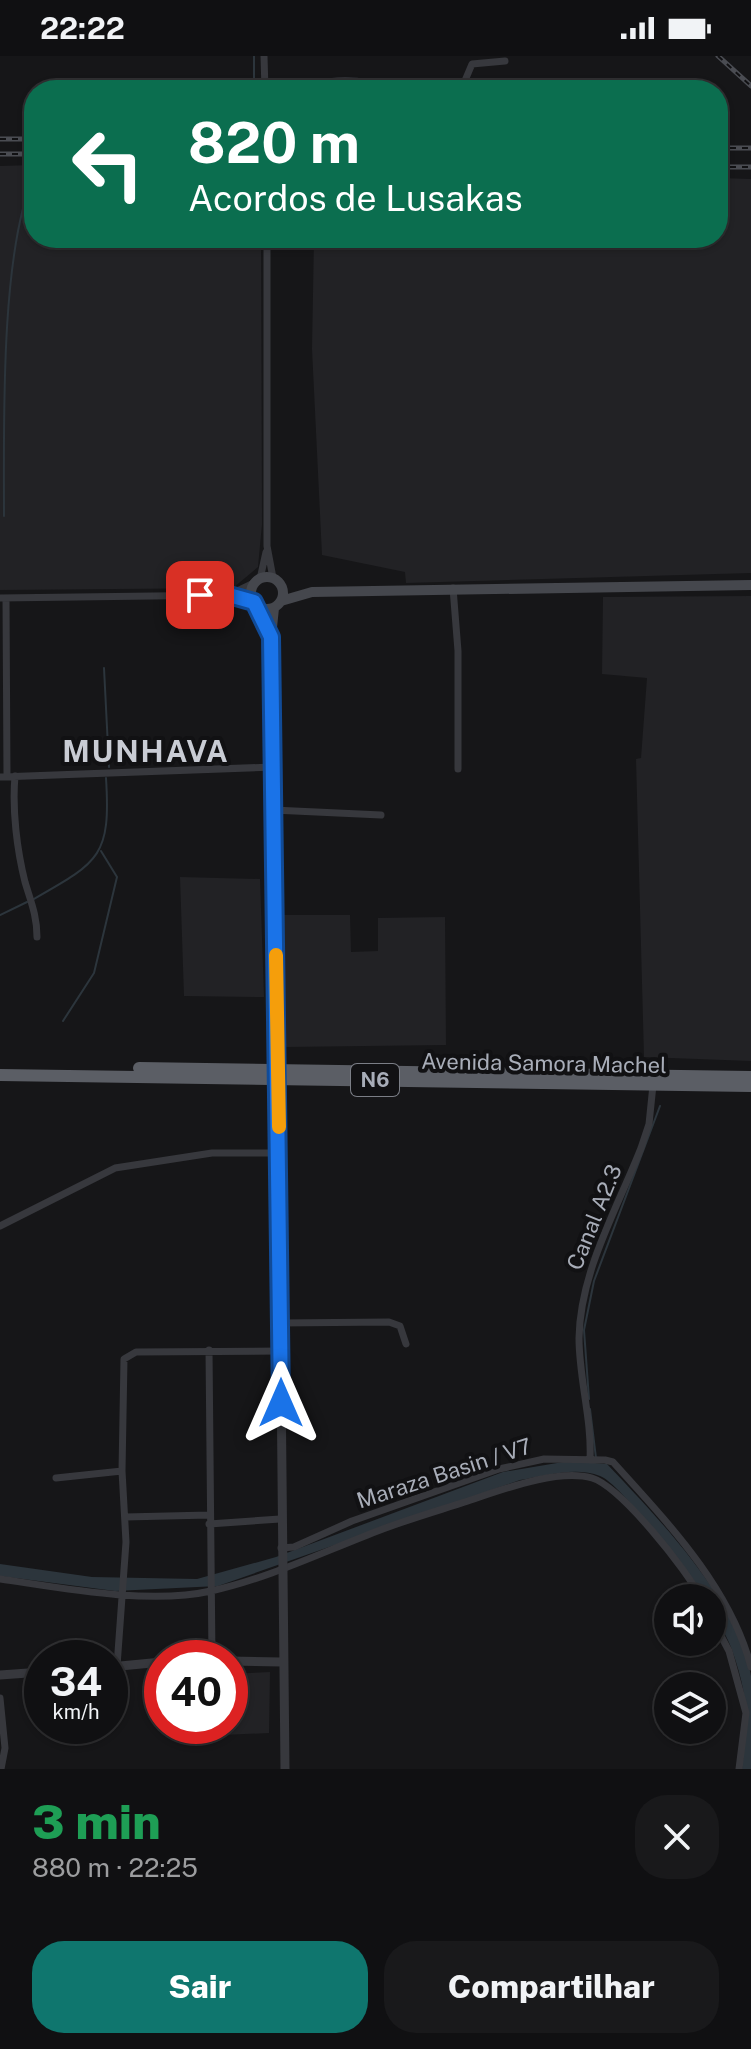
<!DOCTYPE html>
<html lang="pt">
<head>
<meta charset="utf-8">
<style>
  body { margin:0; font-family:"Public Sans",sans-serif; background:#19191b; color:#f1f3f6; height:100vh; display:flex; flex-direction:column; font-size:30px; white-space:nowrap }
  * { box-sizing:border-box; margin:0 }
  p { font-size:26px; color:#9c9d9f }
  .icon { flex:none; width:44px; height:44px; fill:none; stroke:currentColor; stroke-width:2; stroke-linecap:round; stroke-linejoin:round }
  .map { position:relative; height:1713px; overflow:hidden }
  .drawer { display:flex; flex-direction:column; background:#101012; flex:1 }
  .drawer>* { flex:none }
  .guide { position:absolute; left:24px; top:24px; width:704px; height:168px; border-radius:32px; box-shadow:0 2px 6px #0004,0 0 0 2px #303032; background:#0b6e4f; color:#fff; overflow:hidden }
  .fabs { position:absolute; left:654px; top:1528px; display:grid; gap:16px }
  .fabs a { display:grid; place-items:center; width:72px; height:72px; border-radius:50%; background:#101012; box-shadow:0 2px 6px #0004,0 0 0 2px #303032; font-size:40px }
  .speed { position:absolute; left:24px; top:1584px; display:flex; gap:16px; font-size:40px; font-weight:700; text-align:center }
  .speed>* { display:grid; place-content:center; width:104px; height:104px; border-radius:50%; background:#101012; box-shadow:0 2px 6px #0004,0 0 0 2px #303032; line-height:1 }
  .speed small { font-size:20px; font-weight:400 }
  .speed .limit { border:12px solid #d22; background:#fff; color:#111 }
  .pin { position:absolute; display:grid; place-items:center; width:68px; height:68px; color:#fff; margin:-34px; border-radius:16px; box-shadow:0 4px 12px #0006 }
  .me { position:absolute; width:88px; margin:-44px; rotate:0deg; stroke-linejoin:round; filter:drop-shadow(0 0 6px #0008) }
  .turn { display:flex; align-items:center; gap:28px; height:168px; padding:0 32px; font-size:36px }
  .turn .icon { width:104px; height:104px; stroke-width:2.5 }
  .turn b { display:block; font-size:56px; line-height:68px }
  .round { display:grid; place-items:center; flex:none; width:84px; height:84px; border-radius:32px; background:#19191b }
  .summary { display:flex; align-items:center; justify-content:space-between; height:136px; padding:0 32px }
  h1 { font-size:48px; font-weight:800; line-height:60px; color:#1e9e55 }
  .action { display:flex; gap:16px; margin-top:auto; padding:16px 32px }
  .action a { flex:1; height:92px; border-radius:32px; background:#0f766e; color:#fff; font-size:32px; font-weight:800; line-height:92px; text-align:center }
  .action a+a { background:#19191b; color:#f1f3f6 }
  .status { display:flex; justify-content:space-between; align-items:center; height:56px; padding:0 40px; background:#101012; direction:ltr }
  .status svg { height:22px; fill:currentColor }
  .map>svg:first-child { display:block }
  .built { fill:#222225 }
  .water { fill:#2c353c }
  .lines { fill:none; stroke-linecap:round; stroke-linejoin:round }
  .stream { stroke:#2c353c; stroke-width:2 }
  .minor { stroke:#37383d; stroke-width:7 }
  .tertiary { stroke:#37383d; stroke-width:9 }
  .secondary { stroke:#45474d; stroke-width:10 }
  .trunk { stroke:#5b5e65; stroke-width:12 }
  .rail-casing { stroke:#4a4c52; stroke-width:5 }
  .rail { stroke:#111113; stroke-width:2; stroke-dasharray:6; stroke-linecap:butt }
  .route-casing { stroke:#114b97; stroke-width:20 }
  .route { stroke:#1a73e8; stroke-width:14 }
  .slow { stroke:#f59e0b; stroke-width:14 }
  .labels { text-anchor:middle; stroke-width:8; stroke-linejoin:round; paint-order:stroke }
  .shield { fill:#111113; stroke:#7b7e86; stroke-width:2 }
  .shield-label { font-size:20px; font-weight:bold; fill:#a8adb8 }
  .street-label { font-size:22px; fill:#a8adb8; stroke:#111113 }
  .district-label { font-size:30px; font-weight:bold; letter-spacing:2px; fill:#c9ccd4; stroke:#111113 }
</style>
</head>
<body>
<div class="status"><b>22:22</b><svg viewBox="0 0 49 12"><path d="M0 12V9h3v3zM5 12V6h3v6zM10 12V3h3v9zM15 12V0h3v12zM26 1h20v11H26zM47 4h2v5h-2z"/></svg></div>
<div class="map">
<svg width="751" height="1713" viewBox="0 0 751 1713">
  <rect width="100%" height="100%" fill="#161618"/>
  <!-- built -->
  <path class="built" d="M34,109V182H261L262,468L258,511L233,532L0,534V110Z
    M718,122L751,123V517L406,527L405,516L322,499L312,293L314,182H718Z
    M751,540V1005L644,1001L636,703L641,702L647,622L602,618L603,541Z
    M180,821L260,823L264,941L184,940Z
    M284,859H350L351,896L378,895V862L445,861L446,989L286,991Z
    M270,1616L269,1677L222,1679V1670H230V1618Z"/>
  <!-- water -->
  <path class="water" d="M569,1405L607,1408C657,1461 740,1546 751,1620C751,1650 751,1683 751,1713H742C748,1664 749,1642 732,1594C726,1575 712,1563 712,1542H704C686,1518 623,1429 600,1420C576,1410 544,1420 520,1424L218,1530L115,1535L0,1520V1508L92,1521L197,1523L276,1501L503,1416Z"/>
  <g class="lines">
    <!-- stream -->
    <path class="stream" d="M254,0V28
      M4,460C4,370 0,196 34,120
      M104,612L109,711
      M32,844C99,806 111,801 106,722
      M0,859L27,846
      M63,965L94,917L117,821L101,795
      M589,1343L584,1274L594,1225L660,1050
      M590,1353L596,1402"/>
    <!-- minor -->
    <path class="minor" d="M264,0L265,34
      M287,34C318,26 357,18 387,34
      M461,34L472,8L505,5
      M267,182V490L273,522
      M260,523L266,496
      M453,532L458,595V713
      M229,539L254,527
      M0,542L229,539L254,546
      M6,542L7,720
      M15,720C12,754 17,794 25,826C31,846 37,860 37,881
      M0,721L273,711
      M273,754L381,759
      M0,1170L115,1112L212,1097H279
      M280,1267L389,1266L400,1270L406,1288
      M209,1294L212,1602
      M590,1404C592,1363 579,1323 579,1282C580,1216 617,1153 641,1092L649,1068L653,1029
      M56,1422L122,1415
      M125,1461L209,1459
      M209,1468L280,1463
      M281,1492L294,1491L352,1465L499,1413L544,1403L605,1404L613,1406C667,1466 730,1531 751,1611
      M0,1523C62,1532 149,1549 211,1535C265,1523 314,1500 365,1480C398,1466 434,1456 468,1445C501,1434 558,1412 592,1422C621,1431 687,1514 701,1542
      M712,1563L729,1595L746,1657L739,1713
      M117,1610L126,1486L122,1415L124,1303L136,1296L281,1295
      M0,1642L5,1692L1,1713"/>
    <!-- tertiary -->
    <path class="tertiary" d="M278,1025L285,1713
      M230,1605L281,1606
      M110,1611L162,1606
      M0,1619L42,1616"/>
    <!-- secondary -->
    <path class="secondary" d="M251 537a16 16 0 1 1 32 0a16 16 0 1 1-32 0Z
      M281,545L312,536L751,529
      M274,552L271,581L278,1022"/>
    <!-- trunk -->
    <path class="trunk" d="M139,1012L751,1021
      M0,1019L751,1030"/>
    <!-- rail casing -->
    <g class="rail-casing">
      <path id="rail" d="M718,0L751,30
        M0,83H34
        M718,92H751
        M0,98H34
        M718,111H751"/>
    </g>
    <!-- rail -->
    <use href="#rail" class="rail"/>
  </g>
  <g class="lines">
    <!-- route casing -->
    <g class="route-casing">
      <path id="route" d="M200,539H229L254,546L271,581L281,1347"/>
    </g>
    <!-- route -->
    <use href="#route" class="route"/>
    <!-- slow -->
    <path class="slow" d="M276,899L279,1071"/>
  </g>
  <g class="labels">
    <!-- shield labels -->
    <rect class="shield" x="351" y="1008" width="48" height="32" rx="6"/>
    <g class="shield-label">
      <text x="375" y="1031">N6</text>
    </g>
    <!-- street labels -->
    <g class="street-label">
      <text transform="translate(544 1007) rotate(1)" y="8">Avenida Samora Machel</text>
      <text transform="translate(594 1161) rotate(-68)" y="8">Canal A2.3</text>
      <text transform="translate(444 1417) rotate(-18)" y="8">Maraza Basin / V7</text>
    </g>
    <!-- district labels -->
    <g class="district-label">
      <text x="146" y="706">MUNHAVA</text>
    </g>
  </g>
</svg>
<div class="fabs">
<a><svg class="icon" aria-label="sound" viewBox="0 0 24 24"><path d="M4 9h4l5-4v14l-5-4H4zM17 9q2 3 0 6"/></svg></a>
<a><svg class="icon" aria-label="layers" viewBox="0 0 24 24"><path d="M12 4l9 5-9 5-9-5zM3 14l9 5 9-5"/></svg></a>
</div>
<div class="speed"><div>34<small>km/h</small></div><div class="limit">40</div></div>
<div class="pin" style="left:200px;top:539px;background:#d93025"><svg class="icon" aria-label="arrive" viewBox="0 0 24 24"><path d="M6 21V4h12l-3 4 3 4H6"/></svg></div>
<svg class="me" style="left:281px;top:1347px" viewBox="-20 -20 40 40"><path d="M0-17L14 15 0 8-14 15z" fill="#1a73e8" stroke="#fff" stroke-width="4"/></svg>
<div class="guide">
<div class="turn"><svg class="icon" aria-label="left" viewBox="0 0 24 24"><path d="M17 20v-9H6M10 6l-5 5 5 5"/></svg><div><b>820 m</b>Acordos de Lusakas</div></div>
</div>
</div>
<section class="drawer">
<div class="summary"><div><h1>3 min</h1><p>880 m · 22:25</p></div><a class="round"><svg class="icon" aria-label="close" viewBox="0 0 24 24"><path d="M6 6l12 12M18 6L6 18"/></svg></a></div>
<div class="action"><a>Sair</a><a>Compartilhar</a></div>
</section>
</body>
</html>
